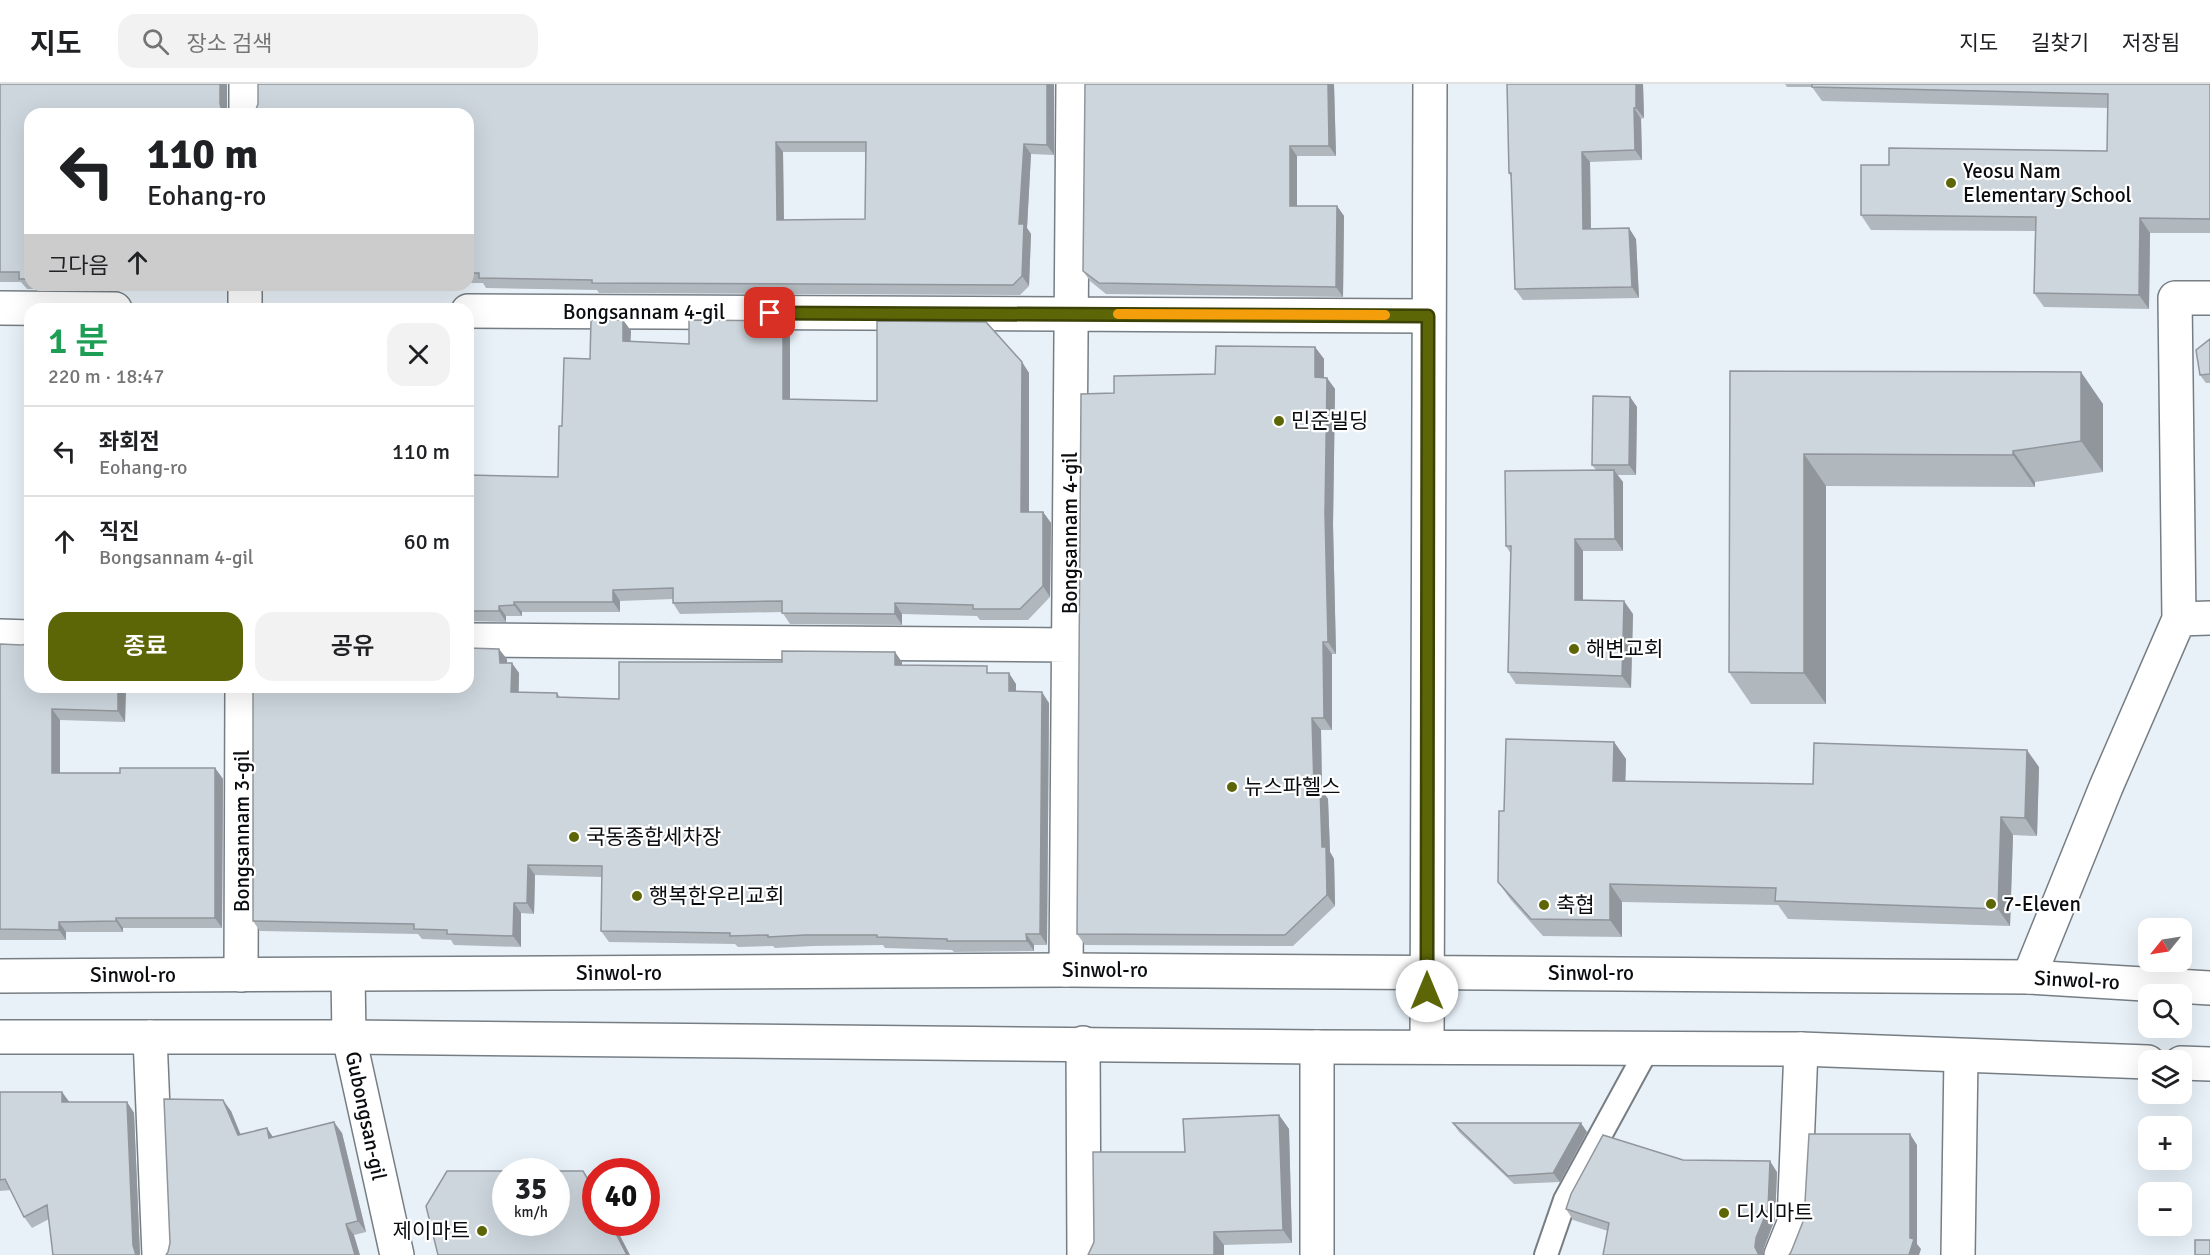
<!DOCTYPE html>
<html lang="ko">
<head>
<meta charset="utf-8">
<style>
  body { margin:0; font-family:Signika,"Noto Sans KR",sans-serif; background:#f2f2f2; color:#202124; height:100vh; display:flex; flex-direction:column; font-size:22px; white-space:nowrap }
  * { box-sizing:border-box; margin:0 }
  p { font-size:20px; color:#757577 }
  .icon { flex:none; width:33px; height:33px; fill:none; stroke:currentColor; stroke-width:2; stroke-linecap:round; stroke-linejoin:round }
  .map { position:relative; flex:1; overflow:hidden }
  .panel { position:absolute; left:24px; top:219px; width:450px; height:390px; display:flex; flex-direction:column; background:#fff; border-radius:18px; box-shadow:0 6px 24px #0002 }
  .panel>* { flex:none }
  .hud { position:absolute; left:24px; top:24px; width:450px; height:183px; border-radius:18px; box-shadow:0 6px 24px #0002; background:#fff; color:#202124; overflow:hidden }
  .needle { width:39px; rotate:240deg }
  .buttons { position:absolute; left:2138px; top:834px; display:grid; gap:12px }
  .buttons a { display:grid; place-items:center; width:54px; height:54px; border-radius:12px; background:#fff; box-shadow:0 6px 24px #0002; font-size:30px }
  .speed { position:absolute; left:492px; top:1074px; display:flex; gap:12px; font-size:30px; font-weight:700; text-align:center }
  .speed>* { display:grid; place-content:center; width:78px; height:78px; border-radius:50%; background:#fff; box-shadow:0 6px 24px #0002; line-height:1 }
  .speed small { font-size:15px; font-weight:400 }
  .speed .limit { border:9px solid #d22; background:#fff; color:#111 }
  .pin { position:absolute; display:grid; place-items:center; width:51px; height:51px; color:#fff; margin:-26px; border-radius:12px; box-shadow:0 3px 9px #0006 }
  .me { position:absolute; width:66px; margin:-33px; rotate:0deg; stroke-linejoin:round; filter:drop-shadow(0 0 4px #0008) }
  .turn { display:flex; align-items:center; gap:21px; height:126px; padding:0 24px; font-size:27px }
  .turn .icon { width:78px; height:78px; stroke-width:2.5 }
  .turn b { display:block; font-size:42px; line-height:51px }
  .then { display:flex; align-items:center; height:57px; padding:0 24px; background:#0003; gap:12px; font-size:22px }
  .round { display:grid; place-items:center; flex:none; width:63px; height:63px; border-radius:18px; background:#f2f2f2 }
  .head { display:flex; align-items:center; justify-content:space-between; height:102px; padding:0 24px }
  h1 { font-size:36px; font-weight:600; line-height:45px; color:#1e9e55 }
  .button { display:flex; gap:12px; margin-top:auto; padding:12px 24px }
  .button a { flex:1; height:69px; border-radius:18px; background:#5d6607; color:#fff; font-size:24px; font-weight:600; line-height:69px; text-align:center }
  .button a+a { background:#f2f2f2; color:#202124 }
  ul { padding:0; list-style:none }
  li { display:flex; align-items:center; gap:18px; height:90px; padding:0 24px; border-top:2px solid #e0e0e0 }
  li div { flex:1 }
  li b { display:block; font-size:22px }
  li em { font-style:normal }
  header { display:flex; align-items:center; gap:36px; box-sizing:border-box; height:84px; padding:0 30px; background:#fff; border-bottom:2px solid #e0e0e0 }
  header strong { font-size:28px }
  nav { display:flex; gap:33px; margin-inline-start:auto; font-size:21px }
  .search { width:420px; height:54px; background:#f2f2f2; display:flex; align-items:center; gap:15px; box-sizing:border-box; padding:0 21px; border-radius:18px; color:#757577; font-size:22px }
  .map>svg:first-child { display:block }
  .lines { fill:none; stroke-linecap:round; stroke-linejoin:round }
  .lane-casing { stroke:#767e84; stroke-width:26 }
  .street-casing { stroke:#767e84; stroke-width:36 }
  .secondary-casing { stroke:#767e84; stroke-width:36 }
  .lane { stroke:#fff; stroke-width:22 }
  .street { stroke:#fff; stroke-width:33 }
  .secondary { stroke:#fff; stroke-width:33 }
  .wall { fill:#b0b8be; fill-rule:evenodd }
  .shaded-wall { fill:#90969b }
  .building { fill:#cdd6dd; stroke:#90969b; stroke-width:1.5; fill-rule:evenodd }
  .route-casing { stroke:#3c4205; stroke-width:15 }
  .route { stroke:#5d6607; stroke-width:10 }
  .slow { stroke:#f59e0b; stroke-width:10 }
  .poi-dot { fill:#5d6607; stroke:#fff; stroke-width:2 }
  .labels { text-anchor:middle; stroke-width:4.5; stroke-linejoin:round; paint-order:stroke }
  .poi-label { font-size:21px; fill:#0a0c0f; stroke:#fff; text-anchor:start }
  .street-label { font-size:21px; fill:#0a0c0f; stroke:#fff }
</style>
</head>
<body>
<header>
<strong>지도</strong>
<div class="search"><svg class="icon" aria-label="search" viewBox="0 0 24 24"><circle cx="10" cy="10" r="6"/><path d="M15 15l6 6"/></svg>장소 검색</div>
<nav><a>지도</a><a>길찾기</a><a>저장됨</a></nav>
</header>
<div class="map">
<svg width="2210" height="1171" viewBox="0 0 2210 1171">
  <rect width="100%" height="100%" fill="#e8f1f8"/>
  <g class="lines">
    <!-- lane casing -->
    <g class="lane-casing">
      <path id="lane" d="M1546,1171L1565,1116L1648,964"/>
    </g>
    <!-- street casing -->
    <g class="street-casing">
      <path id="street" d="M246,30V0
        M0,224L115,225
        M245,225V201
        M468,227L1428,232
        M2179,535L2210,534
        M0,552L30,553
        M468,556L1069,561
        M1066,886L1073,0
        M241,891L242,603
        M348,891L349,953L397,1171
        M2029,893L2106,703L2179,535L2175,214H2210
        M150,953L159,1171
        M1083,959L1084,1171
        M1317,1171V963
        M1781,1171L1794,1139L1801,965
        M1958,1171L1961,972"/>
    </g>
    <!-- secondary casing -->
    <g class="secondary-casing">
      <path id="secondary" d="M0,892L1066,886L2029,893L2210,904
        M0,953H349L1317,963L1801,965L2148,978
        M1427,962C1430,642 1427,321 1430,0
        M2181,979L2210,980"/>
    </g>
    <!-- lane -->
    <use href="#lane" class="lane"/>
    <!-- street -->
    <use href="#street" class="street"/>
    <!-- secondary -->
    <use href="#secondary" class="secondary"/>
  </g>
  <!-- wall -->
  <path class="wall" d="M0,0H227V30H30V201H197L192,207L91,204V206L27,205L21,198H0Z
    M258,0H1054V71L1031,70L1027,144L1031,150L1029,202L1020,211L599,209L597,206L486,204L483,199H468V30L258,20ZM783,68H865V135L784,136Z
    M1334,0L1336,72H1297V122H1337L1344,132L1343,213L1106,210L1090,197L1083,187Z
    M1643,0L1644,34L1641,35L1642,76L1590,78L1591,145L1636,155L1639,214L1523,216L1515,205L1511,93L1509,89Z
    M1785,0H2210V149H2150L2149,225L2044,223L2034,209L2035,147L1871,146L1861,131L1889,81L2107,67L2108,24L1822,17L1812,3H1787Z
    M623,236L631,247L630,258L689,260L790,247V315L877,317L1022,278L1029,289V428H1043L1051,439L1050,513L1028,536H980L977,532L902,530V541L790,540L782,528L680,530L673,519V515L620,517V528H522V532H506V538L468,537V350L469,352V391L558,393L562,342L590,275Z
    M2210,255V299H2206L2200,291Z
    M1315,263L1324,275V294H1327L1335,305L1333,441L1336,570H1332V646H1321L1322,706L1328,715L1330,768L1334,775L1335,822L1293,862L1085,861L1077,850L1114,309L1215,290Z
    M1730,287L2103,320V388L2035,398V403L1826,402V620H1751L1729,588Z
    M1630,313L1637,323L1636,391H1617L1623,398V467H1583V516L1633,530L1631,604L1516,600L1508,588L1511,470L1506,462L1596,386L1592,381Z
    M0,560L126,603L125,638L60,636V689H120L215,684L223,695L222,844H123V848H66V856H0Z
    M507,575V579L519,589V608L557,609L560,613L619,615L902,578V581L991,589L1016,600V607L1049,619L1047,861H1034V867L954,868L952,866L885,864L883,861L813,862L775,864L773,862L738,863L735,860L609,858L601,847L602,793L535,791L534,830L521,829V863L454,861L451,856L422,855L418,850L260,847L253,837Z
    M1614,658L1626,675L1625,697L1813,700L2039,683L2037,752L2013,751L2010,842L1788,835L1778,821L1622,818V853L1543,852L1511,816L1498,798L1504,727Z
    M0,1008H62L69,1018H127L134,1029L140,1171H53L49,1135L32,1144L24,1133L11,1106L0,1107Z
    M231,1027L241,1051L267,1044L273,1053L342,1049L366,1148L354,1151L168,1168Z
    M1279,1031L1289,1045L1292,1159L1224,1161V1171H1088L1185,1068Z
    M1453,1039L1587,1048L1560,1098L1514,1100L1459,1048Z
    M1683,1076L1777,1088L1775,1135L1764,1164L1763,1171H1603L1608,1147L1573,1136L1566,1125Z"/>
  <!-- shaded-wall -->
  <path class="shaded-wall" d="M220,0H227V30H223L220,20Z
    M1047,0H1054V71L1047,61Z
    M1328,0H1334L1336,72L1329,62Z
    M1636,0H1643L1644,34L1636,24Z
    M1634,24L1641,35L1642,76L1635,66Z
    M776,58L783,68L784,146L777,136Z
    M1024,60L1031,70L1027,144L1031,150L1029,202L1022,192L1019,140Z
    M1290,62L1297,72V132L1290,122Z
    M1582,68L1590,78L1591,155L1583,145Z
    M1337,122L1344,132L1343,213L1336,203Z
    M2140,134L2150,149L2149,225L2139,211Z
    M1629,144L1636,155L1639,214L1632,203Z
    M188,201H197L192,207Z
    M623,236L631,247L630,268L623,257Z
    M783,237L790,247V325L783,315Z
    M1315,263L1324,275V305L1315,293Z
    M1022,278L1029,289V438L1021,428Z
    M2081,288L2103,320V388L2081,357Z
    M1327,294L1335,305L1333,441L1336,570L1328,558L1325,429Z
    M1630,313L1637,323L1636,391L1629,381Z
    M468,350L469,352V402L468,400Z
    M2013,367L2035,398V403L2013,371Z
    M1804,370L1826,402V620L1804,589Z
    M1614,386L1623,398V467L1615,455Z
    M1043,428L1051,439L1050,513L1043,502Z
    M1575,455L1583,467V528L1575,516Z
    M613,506L620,517V528L613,518Z
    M1624,517L1633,530L1631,604L1622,592Z
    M514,518L522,528V532L514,521Z
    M895,519L902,530V541L895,530Z
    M499,522L506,532V538L499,527Z
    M1323,558L1332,570V646L1324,634Z
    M499,565L507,575V589L500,579Z
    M895,568L902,578V592L895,581Z
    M512,579L519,589L518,618L511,608Z
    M1009,589L1016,600V618L1009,607Z
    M118,603H126L125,638L118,627Z
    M1042,608L1049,619L1047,861L1040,850Z
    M52,625L60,636V699L52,689Z
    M1312,634L1321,646L1322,706L1328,715L1330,768L1334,775L1335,822L1327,811L1314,703Z
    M1614,658L1626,675L1625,714L1613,697Z
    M2027,666L2039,683L2037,752L2025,734Z
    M215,684L223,695L222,844L215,834Z
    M2001,733L2013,751L2010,842L1998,825Z
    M528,781L535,791L534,830L527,819Z
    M1610,800L1622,818V853L1610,836Z
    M514,819L521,829V863L513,852Z
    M116,834L123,844V848L116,837Z
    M59,838L66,848V856L59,846Z
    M1026,850L1034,861V867L1027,857Z
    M62,1008L70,1019L62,1018Z
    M223,1016L231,1027L245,1062L238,1051Z
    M127,1018L134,1029L140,1171H136L133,1161Z
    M1279,1031L1289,1045L1292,1159L1283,1146Z
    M334,1038L342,1049L366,1148L358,1137Z
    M1581,1039L1587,1048L1560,1098L1553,1089Z
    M267,1044L274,1055L269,1054Z
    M1910,1050L1917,1061V1160L1921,1165L1919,1171H1909Z
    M1770,1077L1777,1088L1775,1135L1764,1164L1763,1171H1759L1755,1163Z
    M583,1087L595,1104L596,1110Z
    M610,1138H613L630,1171H627Z
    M346,1140L354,1151L360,1171H355Z
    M1214,1148L1224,1161V1171H1214Z"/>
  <!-- building -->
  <path class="building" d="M0,0H220V20L223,30H30V195H19V188H0Z
    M258,0H1047V61L1024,60L1019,140H1024L1022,192L1013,201L592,199V196L479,194V189H468V30H254L258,20ZM776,58H866L865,135L777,136Z
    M1085,0H1328L1329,62H1290V122H1337L1336,203L1099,199L1083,187Z
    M1507,0H1636V24H1634L1635,66L1582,68L1583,145L1629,144L1632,203L1515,205L1511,89H1509Z
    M1812,0H2210V135L2140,134L2139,211L2034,209L2036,133L1861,131V81H1889V64L2107,67L2108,10L1812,3Z
    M591,236H623V257L689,260V236L783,237V315L877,317V237L986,238L1022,278L1021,428H1043V502L1020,525H973V521L895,519V530L782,529V517L673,519V504L613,506V518H514V521L499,522V527H468V391L558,393L559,342H562L564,274L590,275Z
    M2210,255V290L2200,291L2196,266Z
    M1216,262L1315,263V293L1327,294L1325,429L1328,558H1323L1324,634H1312L1314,703H1320L1322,763H1326L1327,811L1285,851L1077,850L1081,310L1114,309V292L1215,290Z
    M1730,287L2081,288V357L2013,367V371L1804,370V589L1729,588Z
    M1593,312L1630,313L1629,381H1592Z
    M1614,386L1615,455H1575V516L1624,517L1622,592L1508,588L1511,462H1506L1505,387Z
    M30,559V603H118V627L52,625V689H120V684H215V834H116V837L59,838V846L0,845V560L22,561Z
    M468,564L499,565L500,579H512L511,608L557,609V613L619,615V578H782V567L895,568V581L987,582V589H1009V607L1042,608L1040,850H1026L1027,857H947V855L877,853V851H805L768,853V851L730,852V849L601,847L602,782L528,781L527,819H514L513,852L447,850V846L414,845V840L253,837V603H468Z
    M1506,655L1614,658L1613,697L1813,700L1814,659L2027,666L2025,734L2001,733L1998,825L1775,817L1776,804L1610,800V836L1531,835L1498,798L1499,727H1504Z
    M0,1008H62V1018H127L133,1161L136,1171H53L47,1121L24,1133L5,1095L0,1096Z
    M164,1015L223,1016L238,1051L267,1044L269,1054L334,1038L358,1137L346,1140L355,1171H166L168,1168L170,1159Z
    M1279,1031L1283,1146L1214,1148V1171H1088L1094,1158L1093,1068H1185L1183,1035Z
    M1453,1039H1581L1553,1089L1508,1092Z
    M1809,1050H1910V1154L1914,1155L1909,1171H1789L1791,1168L1804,1135Z
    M1603,1051L1683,1076L1770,1077L1768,1125L1756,1154L1755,1163L1759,1171H1603L1609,1139L1566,1125L1571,1110Z
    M447,1087H583L596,1110V1138H610L627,1171H438L426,1122ZM506,1088H556V1138H506Z
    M2195,1156H2210V1171H2195Z"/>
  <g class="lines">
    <!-- route casing -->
    <g class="route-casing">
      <path id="route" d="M770,229L1428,232L1427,907"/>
    </g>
    <!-- route -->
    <use href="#route" class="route"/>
    <!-- slow -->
    <path class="slow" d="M1118,230L1385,231"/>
  </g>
  <!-- markers -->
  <g class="poi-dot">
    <circle cx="1951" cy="99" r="6"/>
    <circle cx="1279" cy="337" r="6"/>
    <circle cx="1574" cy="565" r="6"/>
    <circle cx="1232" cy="703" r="6"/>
    <circle cx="574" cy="753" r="6"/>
    <circle cx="637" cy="812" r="6"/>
    <circle cx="1991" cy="820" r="6"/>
    <circle cx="1544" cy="821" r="6"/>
    <circle cx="1724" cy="1129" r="6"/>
    <circle cx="482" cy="1147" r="6"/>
  </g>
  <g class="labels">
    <!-- poi labels -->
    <g class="poi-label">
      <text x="1963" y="94">Yeosu Nam<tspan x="1963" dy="24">Elementary School</tspan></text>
      <text x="1291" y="344">민준빌딩</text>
      <text x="1586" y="572">해변교회</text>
      <text x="1244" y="710">뉴스파헬스</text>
      <text x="586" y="760">국동종합세차장</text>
      <text x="649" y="819">행복한우리교회</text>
      <text x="2003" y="827">7-Eleven</text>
      <text x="1556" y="828">축협</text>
      <text x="1736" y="1136">디시마트</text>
      <text x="470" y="1154" text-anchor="end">제이마트</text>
    </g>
    <!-- street labels -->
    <g class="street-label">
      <text x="644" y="235">Bongsannam 4-gil</text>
      <text transform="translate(1070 449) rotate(-90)" y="7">Bongsannam 4-gil</text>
      <text transform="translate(242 747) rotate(-90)" y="7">Bongsannam 3-gil</text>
      <text x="1105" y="893">Sinwol-ro</text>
      <text x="619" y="896">Sinwol-ro</text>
      <text x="1591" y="896">Sinwol-ro</text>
      <text x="133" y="898">Sinwol-ro</text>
      <text transform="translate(2077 896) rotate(3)" y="7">Sinwol-ro</text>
      <text transform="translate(366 1032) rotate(78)" y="7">Gubongsan-gil</text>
    </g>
  </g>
</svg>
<div class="buttons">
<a><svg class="needle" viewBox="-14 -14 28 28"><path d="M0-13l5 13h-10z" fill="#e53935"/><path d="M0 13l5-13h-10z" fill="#757577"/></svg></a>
<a><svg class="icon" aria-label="search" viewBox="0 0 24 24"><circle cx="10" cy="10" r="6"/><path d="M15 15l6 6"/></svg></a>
<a><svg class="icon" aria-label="layers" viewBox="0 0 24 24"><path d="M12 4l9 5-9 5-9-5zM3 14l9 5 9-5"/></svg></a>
<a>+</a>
<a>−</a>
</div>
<div class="speed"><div>35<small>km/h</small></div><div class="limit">40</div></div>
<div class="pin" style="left:770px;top:229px;background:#d93025"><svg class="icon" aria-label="arrive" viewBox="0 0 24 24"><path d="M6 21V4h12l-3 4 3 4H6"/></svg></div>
<svg class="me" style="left:1427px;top:907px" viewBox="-20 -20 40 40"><circle r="19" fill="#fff"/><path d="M0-13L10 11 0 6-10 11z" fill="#5d6607"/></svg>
<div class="hud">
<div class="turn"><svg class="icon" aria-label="left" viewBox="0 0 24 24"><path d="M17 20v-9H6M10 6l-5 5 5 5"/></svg><div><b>110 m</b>Eohang-ro</div></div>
<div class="then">그다음<svg class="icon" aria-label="ahead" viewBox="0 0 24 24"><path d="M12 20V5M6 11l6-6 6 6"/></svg></div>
</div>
<section class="panel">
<div class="head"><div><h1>1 분</h1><p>220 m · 18:47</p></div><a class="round"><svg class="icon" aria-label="close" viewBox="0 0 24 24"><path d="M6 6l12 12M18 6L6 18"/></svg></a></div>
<ul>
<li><svg class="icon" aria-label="left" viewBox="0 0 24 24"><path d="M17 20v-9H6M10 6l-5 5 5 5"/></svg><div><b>좌회전</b><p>Eohang-ro</p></div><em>110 m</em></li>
<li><svg class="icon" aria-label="ahead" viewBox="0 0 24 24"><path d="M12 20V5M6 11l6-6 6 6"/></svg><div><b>직진</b><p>Bongsannam 4-gil</p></div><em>60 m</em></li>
</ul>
<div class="button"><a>종료</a><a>공유</a></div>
</section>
</div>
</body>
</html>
